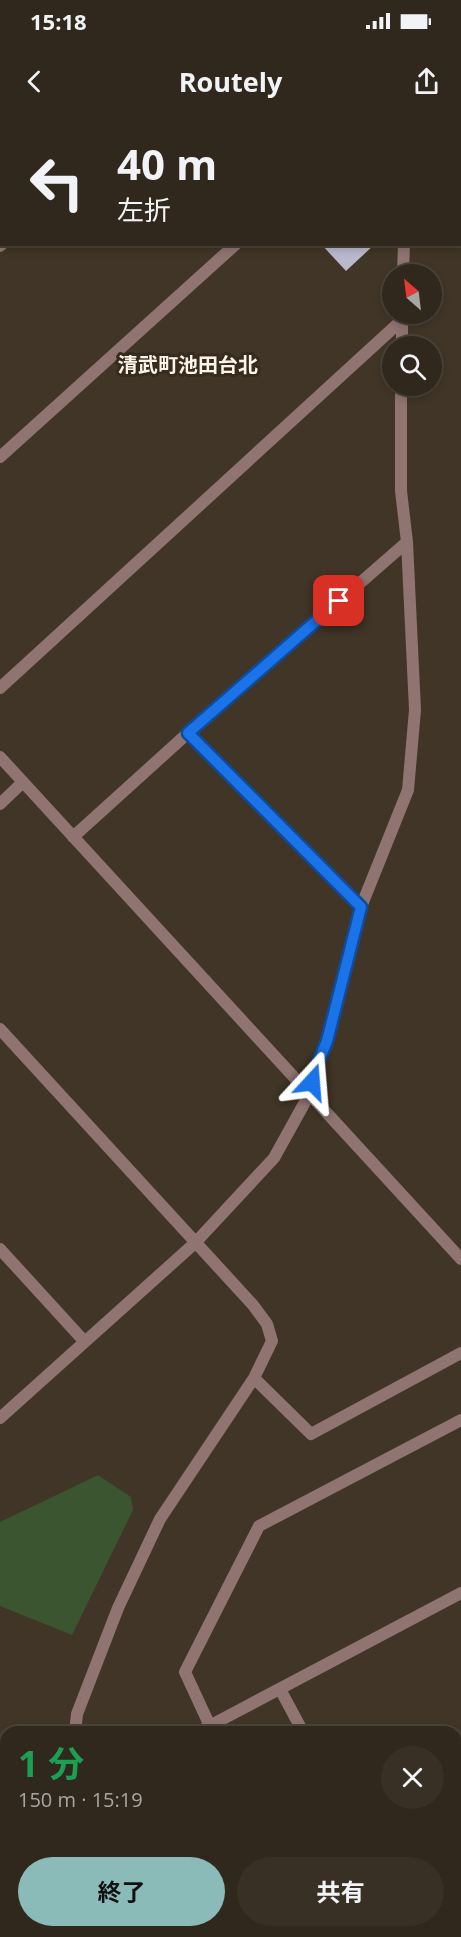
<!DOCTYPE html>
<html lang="ja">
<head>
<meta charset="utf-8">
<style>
  body { margin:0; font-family:"Open Sans","Noto Sans JP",sans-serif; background:#383025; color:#f1f3f6; height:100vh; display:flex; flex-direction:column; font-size:22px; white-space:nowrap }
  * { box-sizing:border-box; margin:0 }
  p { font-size:20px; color:#a8a6a3 }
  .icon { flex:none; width:33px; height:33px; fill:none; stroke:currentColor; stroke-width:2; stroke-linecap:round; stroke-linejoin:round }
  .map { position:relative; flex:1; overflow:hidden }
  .drawer { position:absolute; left:0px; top:1606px; width:462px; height:212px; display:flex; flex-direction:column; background:#30281c; border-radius:18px 18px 0 0; box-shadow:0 3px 9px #0003,0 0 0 2px #4b443b }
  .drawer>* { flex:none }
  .hud { position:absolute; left:0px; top:0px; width:462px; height:126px; box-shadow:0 3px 9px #0003,0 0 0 2px #4b443b; background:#30281c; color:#f1f3f6; overflow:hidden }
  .needle { width:39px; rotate:332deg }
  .buttons { position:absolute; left:382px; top:144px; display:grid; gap:12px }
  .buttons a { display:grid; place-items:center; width:60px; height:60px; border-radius:50%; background:#30281c; box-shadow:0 3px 9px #0003,0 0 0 2px #4b443b; font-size:30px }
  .pin { position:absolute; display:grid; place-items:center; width:51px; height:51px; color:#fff; margin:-26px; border-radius:12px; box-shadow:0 3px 9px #0006 }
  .me { position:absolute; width:66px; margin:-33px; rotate:19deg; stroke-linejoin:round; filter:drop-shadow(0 0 4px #0008) }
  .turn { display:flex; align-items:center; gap:21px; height:126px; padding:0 18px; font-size:27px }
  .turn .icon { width:78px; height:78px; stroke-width:2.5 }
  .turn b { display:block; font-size:42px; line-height:51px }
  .round { display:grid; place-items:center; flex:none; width:63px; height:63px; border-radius:32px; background:#383025 }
  .headline { display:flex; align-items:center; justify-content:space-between; height:102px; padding:0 18px }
  h1 { font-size:36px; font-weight:700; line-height:45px; color:#1e9e55 }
  .primary-button { display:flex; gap:12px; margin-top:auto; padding:12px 18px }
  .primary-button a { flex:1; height:69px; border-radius:36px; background:#8bbbb9; color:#111; font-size:24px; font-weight:700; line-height:69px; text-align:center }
  .primary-button a+a { background:#383025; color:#f1f3f6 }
  .status { display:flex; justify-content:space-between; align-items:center; height:42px; padding:0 30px; background:#30281c; direction:ltr }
  .status svg { height:16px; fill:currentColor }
  header { display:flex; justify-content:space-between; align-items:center; height:78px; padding:0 18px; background:#30281c; font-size:27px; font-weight:700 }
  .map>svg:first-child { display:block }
  .green { fill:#3a5530 }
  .building { fill:#b9b8cd }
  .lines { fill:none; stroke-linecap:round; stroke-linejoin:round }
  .minor { stroke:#8f7471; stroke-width:12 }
  .tertiary { stroke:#8f7471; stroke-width:12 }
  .route-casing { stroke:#114b97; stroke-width:15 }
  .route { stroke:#1a73e8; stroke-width:10 }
  .labels { text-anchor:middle; stroke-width:6; stroke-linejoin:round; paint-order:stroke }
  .quarter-label { font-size:20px; font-weight:bold; fill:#fbf4ea; stroke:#362b1c }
</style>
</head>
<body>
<div class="status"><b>15:18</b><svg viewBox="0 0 49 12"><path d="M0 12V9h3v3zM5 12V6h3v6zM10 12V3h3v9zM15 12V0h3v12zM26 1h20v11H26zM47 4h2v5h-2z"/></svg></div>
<header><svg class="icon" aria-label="back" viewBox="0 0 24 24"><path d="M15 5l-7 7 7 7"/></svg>Routely<svg class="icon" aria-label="share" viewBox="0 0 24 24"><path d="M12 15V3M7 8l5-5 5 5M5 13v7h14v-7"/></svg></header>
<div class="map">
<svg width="461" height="1817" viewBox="0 0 461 1817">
  <rect width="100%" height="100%" fill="#403526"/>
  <!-- green -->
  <path class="green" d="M98,1355L131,1377L133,1390L72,1515L0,1486V1402Z"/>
  <!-- building -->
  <path class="building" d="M321,124H375L346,151Z"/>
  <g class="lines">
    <!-- minor -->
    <path class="minor" d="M132,2L134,0
      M371,2L372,0
      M409,2V0
      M0,94L2,96
      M0,126L2,124
      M403,154L404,124
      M402,226V198
      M0,337L236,124
      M0,568L402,200
      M188,613L361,787
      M0,637L461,1139
      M0,684L23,662
      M73,717L188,613L407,422
      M0,909L253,1185L267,1204L272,1221L254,1258L160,1399L118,1488L77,1594L75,1612
      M0,1129L84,1221
      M254,1258L311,1314L461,1233
      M0,1298L195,1123L274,1038L310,973L315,950L327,922L361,787L408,670L415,590L407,422L401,371V266
      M280,1569L303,1612
      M210,1606L185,1552L259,1406L461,1300
      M198,1612L461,1473
      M0,1669L6,1672
      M0,1718L6,1714
      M405,1812L407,1817"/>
    <!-- tertiary -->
    <path class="tertiary" d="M456,1644L461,1641
      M131,1817L141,1812"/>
  </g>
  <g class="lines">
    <!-- route casing -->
    <g class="route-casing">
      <path id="route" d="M312,962L315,950L327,921L361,787L188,613L339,481"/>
    </g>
    <!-- route -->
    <use href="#route" class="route"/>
  </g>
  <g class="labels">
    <!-- quarter labels -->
    <g class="quarter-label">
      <text x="188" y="252">清武町池田台北</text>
    </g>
  </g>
</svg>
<div class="buttons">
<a><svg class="needle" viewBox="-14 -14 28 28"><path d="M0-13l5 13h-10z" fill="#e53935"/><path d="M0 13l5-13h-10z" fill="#a8a6a3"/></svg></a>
<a><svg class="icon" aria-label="search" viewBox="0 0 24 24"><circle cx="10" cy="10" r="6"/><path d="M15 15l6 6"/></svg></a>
</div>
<div class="pin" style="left:339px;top:481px;background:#d93025"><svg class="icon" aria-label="arrive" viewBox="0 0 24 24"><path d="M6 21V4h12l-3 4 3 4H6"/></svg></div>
<svg class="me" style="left:312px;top:962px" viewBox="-20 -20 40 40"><path d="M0-17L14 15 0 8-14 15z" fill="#1a73e8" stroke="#fff" stroke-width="4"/></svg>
<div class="hud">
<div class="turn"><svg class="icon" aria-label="left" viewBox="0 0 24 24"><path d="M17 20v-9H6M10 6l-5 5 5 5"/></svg><div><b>40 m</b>左折</div></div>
</div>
<section class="drawer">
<div class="headline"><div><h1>1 分</h1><p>150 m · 15:19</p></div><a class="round"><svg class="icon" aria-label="close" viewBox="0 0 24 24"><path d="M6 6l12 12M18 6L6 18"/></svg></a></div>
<div class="primary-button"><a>終了</a><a>共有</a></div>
</section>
</div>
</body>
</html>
